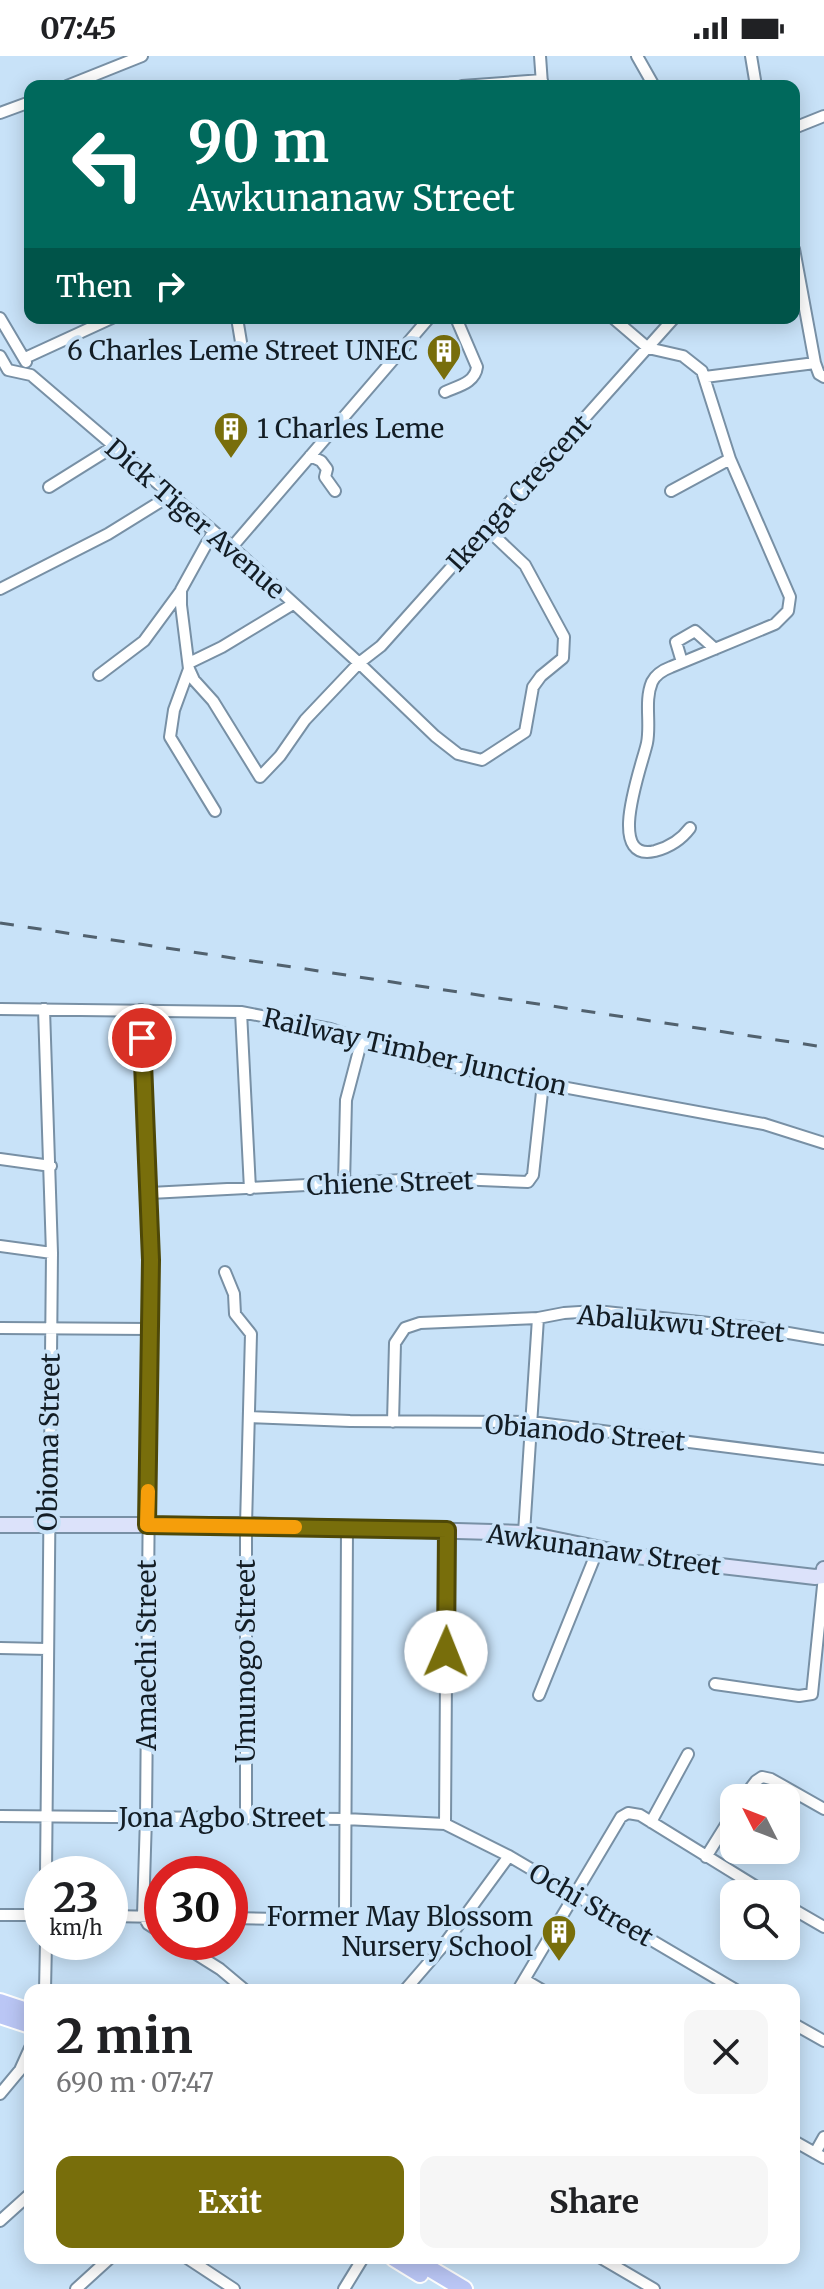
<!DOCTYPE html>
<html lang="en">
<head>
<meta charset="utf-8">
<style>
  body { margin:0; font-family:Merriweather,serif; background:#f6f6f6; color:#202124; height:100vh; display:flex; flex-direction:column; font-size:30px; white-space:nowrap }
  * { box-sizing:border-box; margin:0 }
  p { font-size:26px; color:#757577 }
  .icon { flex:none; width:44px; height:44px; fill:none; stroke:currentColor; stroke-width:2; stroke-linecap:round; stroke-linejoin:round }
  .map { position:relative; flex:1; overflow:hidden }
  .drawer { position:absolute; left:24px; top:1928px; width:776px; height:280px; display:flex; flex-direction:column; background:#fff; border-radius:16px; box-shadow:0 4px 20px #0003 }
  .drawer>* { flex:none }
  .hud { position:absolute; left:24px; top:24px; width:776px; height:244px; border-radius:16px; box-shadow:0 4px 20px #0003; background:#00695c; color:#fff; overflow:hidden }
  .needle { width:52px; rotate:312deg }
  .controls { position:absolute; left:720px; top:1728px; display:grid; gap:16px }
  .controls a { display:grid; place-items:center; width:80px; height:80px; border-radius:16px; background:#fff; box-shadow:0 4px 20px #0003; font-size:40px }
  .speed { position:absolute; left:24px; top:1800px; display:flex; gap:16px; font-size:40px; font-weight:700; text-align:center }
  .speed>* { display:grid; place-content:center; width:104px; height:104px; border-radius:50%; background:#fff; box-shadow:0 4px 20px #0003; line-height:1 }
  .speed small { font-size:20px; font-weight:400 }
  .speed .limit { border:12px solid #d22; background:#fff; color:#111 }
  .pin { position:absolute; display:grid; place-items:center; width:68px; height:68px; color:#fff; margin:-34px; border:4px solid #fff; border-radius:50%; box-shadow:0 2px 8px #0007 }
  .me { position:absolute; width:88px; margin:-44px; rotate:1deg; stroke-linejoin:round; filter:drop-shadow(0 0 6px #0008) }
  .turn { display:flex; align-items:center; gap:28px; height:168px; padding:0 32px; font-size:36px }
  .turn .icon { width:104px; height:104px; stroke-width:2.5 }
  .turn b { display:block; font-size:56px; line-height:68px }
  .then { display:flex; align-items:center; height:76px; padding:0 32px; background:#0003; gap:16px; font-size:30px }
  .round { display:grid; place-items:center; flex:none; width:84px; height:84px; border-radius:16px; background:#f6f6f6 }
  .head { display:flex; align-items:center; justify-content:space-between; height:136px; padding:0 32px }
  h1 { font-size:48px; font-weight:700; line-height:60px }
  .action { display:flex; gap:16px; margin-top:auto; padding:16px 32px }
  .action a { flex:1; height:92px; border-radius:16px; background:#786e0b; color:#fff; font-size:32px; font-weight:700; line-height:92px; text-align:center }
  .action a+a { background:#f6f6f6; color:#202124 }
  .status { display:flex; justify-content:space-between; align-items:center; height:56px; padding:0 40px; background:#fff; direction:ltr }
  .status svg { height:22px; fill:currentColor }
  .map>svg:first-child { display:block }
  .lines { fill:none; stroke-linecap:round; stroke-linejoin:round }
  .street-casing { stroke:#7890a5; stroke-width:14 }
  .secondary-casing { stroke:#7890a5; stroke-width:18 }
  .primary-casing { stroke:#fff; stroke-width:20 }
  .street { stroke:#fff; stroke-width:10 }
  .secondary { stroke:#dce2fa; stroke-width:14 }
  .primary { stroke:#bac6f5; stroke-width:16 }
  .rail { stroke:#51616e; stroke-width:3; stroke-dasharray:14 14; stroke-linecap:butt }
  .route-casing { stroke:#4e4807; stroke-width:20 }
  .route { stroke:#786e0b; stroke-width:14 }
  .slow { stroke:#f59e0b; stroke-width:14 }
  .labels { text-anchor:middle; stroke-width:8; stroke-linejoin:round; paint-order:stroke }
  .poi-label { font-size:26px; fill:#131d25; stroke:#c8e2f8; text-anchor:end }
  .street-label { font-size:26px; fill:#131d25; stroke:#c8e2f8 }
</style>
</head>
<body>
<div class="status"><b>07:45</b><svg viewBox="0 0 49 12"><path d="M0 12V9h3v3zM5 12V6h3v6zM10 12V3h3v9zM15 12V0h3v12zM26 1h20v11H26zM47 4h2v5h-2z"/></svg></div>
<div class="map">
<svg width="824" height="2233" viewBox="0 0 824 2233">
  <rect width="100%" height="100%" fill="#c8e2f8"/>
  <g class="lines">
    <!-- street casing -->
    <g class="street-casing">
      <path id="street" d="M540,0L542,28
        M637,0L654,30
        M751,0L756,30
        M67,30L142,0
        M462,30L542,24
        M0,57L30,46
        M794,72L824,60
        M794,193L815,307L819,318L824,321
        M0,262L26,306
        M237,262L241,286
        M613,262L648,292L683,300L702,315L730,403L790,541L788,555L775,568L671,611C663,614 656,618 652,626C644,645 651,667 647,687C643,707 604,807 655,795C670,791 681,784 690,772
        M0,300L8,314L31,319L232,491L359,607L435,680L458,698L482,704L525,676L533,631L541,620L563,602L564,581L525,509L486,472
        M25,302L112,262
        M705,321L815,307
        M445,336C458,330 475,327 477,311L456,262
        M310,400L321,405L327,413L325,421L335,435
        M49,431L113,391
        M671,435L730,403
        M213,476L181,534V549L189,613L194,624L213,645L260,721L280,700L305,664L359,607L381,590L674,262
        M232,491L429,262
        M0,533L108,478L171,439
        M682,606L676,586L695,575L715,593
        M189,607L222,591L293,548
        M189,613L174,654L170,681L215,755
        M99,619L144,585L180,536
        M0,953L241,956L330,973L403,997L459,1012L764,1068L824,1087
        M44,953L52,1197L46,1818
        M141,954L151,1204L146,1761L143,1859L148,1868L162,1877
        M241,956L250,1133
        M0,1103L51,1110
        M344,1128L346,1044L362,983
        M150,1137L402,1124L457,1123L528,1126L533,1119L543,1027
        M0,1190L52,1197
        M225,1216L234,1238L235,1258L251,1278L246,1469V1762
        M0,1272L150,1273
        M249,1361L350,1365L531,1366L824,1403
        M393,1366L395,1287L405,1272L420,1267L538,1262
        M524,1477L538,1262L564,1257L596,1255L765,1273L824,1283
        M0,1592L47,1593
        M715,1628L799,1640L812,1638L824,1520
        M539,1639L598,1493
        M743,1742L756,1725L762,1721L771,1723L824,1753
        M0,1760L345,1763L445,1768L509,1800L736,1934
        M651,1766L688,1698
        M445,1768L447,1474
        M706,1801L734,1756
        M786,1849L824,1871
        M0,1859H42
        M110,1860L162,1861
        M230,1862L335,1864L341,1861L345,1853L347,1473
        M177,1886L220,1913L245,1934
        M525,1924L542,1934
        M45,1934L46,1886
        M405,1934L443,1890L509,1800
        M518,1934L621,1761L628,1757L640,1759L768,1838
        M794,1968L824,1985
        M0,2038L20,2014L30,1992
        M794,2085L824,2102
        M815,2097L824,2081
        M0,2165L30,2138
        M187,2202L234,2233
        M601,2202L654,2233
        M76,2233L110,2202
        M344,2233L363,2202"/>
    </g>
    <!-- secondary casing -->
    <g class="secondary-casing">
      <path id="secondary" d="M0,1469H246L524,1477L635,1500L815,1521L823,1520L824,1513"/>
    </g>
    <!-- primary casing -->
    <g class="primary-casing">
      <path id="primary" d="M0,1946L30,1956
        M0,1959L30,1969
        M394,2202L420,2218
        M412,2202L464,2233"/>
    </g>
    <!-- street -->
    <use href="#street" class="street"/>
    <!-- secondary -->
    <use href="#secondary" class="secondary"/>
    <!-- primary -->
    <use href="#primary" class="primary"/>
    <!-- rail -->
    <path class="rail" d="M0,867L824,991"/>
  </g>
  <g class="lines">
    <!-- route casing -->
    <g class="route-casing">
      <path id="route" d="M142,982L151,1204L147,1469L447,1474L446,1596"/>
    </g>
    <!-- route -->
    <use href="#route" class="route"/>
    <!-- slow -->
    <path class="slow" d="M148,1435L147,1469L295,1471"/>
  </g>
  <!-- icons -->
  <defs>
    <g id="building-pin" transform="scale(1.8)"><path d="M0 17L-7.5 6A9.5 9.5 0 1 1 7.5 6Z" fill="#786e0b" stroke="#c8e2f8"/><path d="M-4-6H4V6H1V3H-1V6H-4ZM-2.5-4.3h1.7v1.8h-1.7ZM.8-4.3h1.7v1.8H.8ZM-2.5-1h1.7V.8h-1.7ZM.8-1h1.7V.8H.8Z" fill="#fff"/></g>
  </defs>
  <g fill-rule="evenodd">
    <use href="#building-pin" x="444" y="295"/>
    <use href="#building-pin" x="231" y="373"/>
    <use href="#building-pin" x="559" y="1876"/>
  </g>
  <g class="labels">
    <!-- poi labels -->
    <g class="poi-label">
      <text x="418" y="304">6 Charles Leme Street UNEC</text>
      <text x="257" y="382" text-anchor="start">1 Charles Leme</text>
      <text x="533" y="1870">Former May Blossom<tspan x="533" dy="30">Nursery School</tspan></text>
    </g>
    <!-- street labels -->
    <g class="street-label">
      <text transform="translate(519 437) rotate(-48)" y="9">Ikenga Crescent</text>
      <text transform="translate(195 463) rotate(41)" y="9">Dick Tiger Avenue</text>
      <text transform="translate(415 996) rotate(13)" y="9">Railway Timber Junction</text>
      <text transform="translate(390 1127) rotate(-2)" y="9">Chiene Street</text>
      <text transform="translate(681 1268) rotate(5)" y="9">Abalukwu Street</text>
      <text transform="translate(585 1377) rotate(5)" y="9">Obianodo Street</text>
      <text transform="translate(49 1386) rotate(-89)" y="9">Obioma Street</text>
      <text transform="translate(604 1494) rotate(8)" y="9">Awkunanaw Street</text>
      <text transform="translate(147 1599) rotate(-90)" y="9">Amaechi Street</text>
      <text transform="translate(246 1605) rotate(-90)" y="9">Umunogo Street</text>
      <text x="222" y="1771">Jona Agbo Street</text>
      <text transform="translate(591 1849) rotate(30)" y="9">Ochi Street</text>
    </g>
  </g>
</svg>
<div class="controls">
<a><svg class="needle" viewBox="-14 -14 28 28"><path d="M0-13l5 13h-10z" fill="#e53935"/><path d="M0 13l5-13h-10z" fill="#757577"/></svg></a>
<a><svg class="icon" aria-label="search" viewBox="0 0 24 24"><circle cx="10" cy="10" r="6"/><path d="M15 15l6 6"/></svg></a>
</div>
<div class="speed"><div>23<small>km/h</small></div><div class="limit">30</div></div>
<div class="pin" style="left:142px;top:982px;background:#d93025"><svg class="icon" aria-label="arrive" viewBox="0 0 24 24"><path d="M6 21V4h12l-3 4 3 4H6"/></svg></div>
<svg class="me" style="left:446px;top:1596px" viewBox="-20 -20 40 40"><circle r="19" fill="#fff"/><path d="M0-13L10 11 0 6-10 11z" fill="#786e0b"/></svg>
<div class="hud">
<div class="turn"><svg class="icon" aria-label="left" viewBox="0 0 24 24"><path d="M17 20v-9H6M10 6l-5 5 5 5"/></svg><div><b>90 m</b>Awkunanaw Street</div></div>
<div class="then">Then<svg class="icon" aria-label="right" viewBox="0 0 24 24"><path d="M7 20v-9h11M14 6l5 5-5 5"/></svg></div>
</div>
<section class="drawer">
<div class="head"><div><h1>2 min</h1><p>690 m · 07:47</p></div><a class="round"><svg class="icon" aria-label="close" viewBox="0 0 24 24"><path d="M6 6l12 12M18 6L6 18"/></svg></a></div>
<div class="action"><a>Exit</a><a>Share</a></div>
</section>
</div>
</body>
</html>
